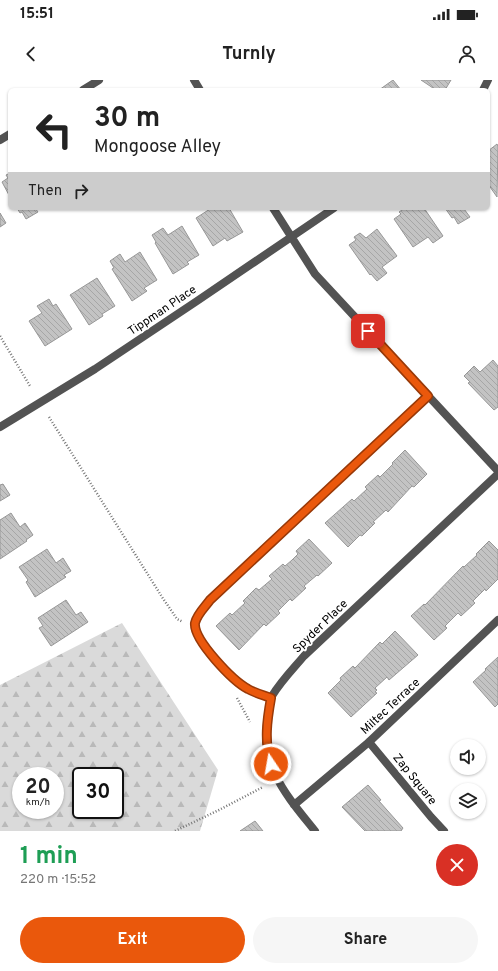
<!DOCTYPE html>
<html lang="en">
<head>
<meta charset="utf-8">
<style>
  body { margin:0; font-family:Overpass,sans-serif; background:#f6f6f6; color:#222; height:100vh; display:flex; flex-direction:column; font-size:15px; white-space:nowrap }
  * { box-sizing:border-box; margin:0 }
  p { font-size:13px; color:#767676 }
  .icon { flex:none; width:22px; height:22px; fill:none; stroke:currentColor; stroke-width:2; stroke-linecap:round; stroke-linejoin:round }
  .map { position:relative; height:751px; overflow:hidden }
  .sheet { display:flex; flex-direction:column; background:#fff; flex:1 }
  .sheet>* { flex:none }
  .top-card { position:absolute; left:8px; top:8px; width:482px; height:122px; border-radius:6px; box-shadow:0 1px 3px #0004; background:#fff; color:#222; overflow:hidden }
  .fabs { position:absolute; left:450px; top:659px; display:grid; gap:8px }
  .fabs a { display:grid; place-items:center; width:36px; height:36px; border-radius:50%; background:#fff; box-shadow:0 1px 3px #0004; font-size:20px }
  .speed { position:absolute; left:12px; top:687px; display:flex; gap:8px; font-size:20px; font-weight:700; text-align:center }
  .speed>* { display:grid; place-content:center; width:52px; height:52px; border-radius:50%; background:#fff; box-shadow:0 1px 3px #0004; line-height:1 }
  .speed small { font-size:10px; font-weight:400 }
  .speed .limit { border:2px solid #111; border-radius:6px; background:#fff; color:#111 }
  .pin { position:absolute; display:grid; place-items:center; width:34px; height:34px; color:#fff; margin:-17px; border-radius:8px; box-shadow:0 2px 6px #0006 }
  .me { position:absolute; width:44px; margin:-22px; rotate:348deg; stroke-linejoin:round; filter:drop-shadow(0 0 3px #0008) }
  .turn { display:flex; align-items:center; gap:14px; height:84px; padding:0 20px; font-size:18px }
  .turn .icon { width:52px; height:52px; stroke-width:2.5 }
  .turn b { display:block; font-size:28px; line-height:34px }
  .then { display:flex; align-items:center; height:38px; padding:0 20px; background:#0003; gap:8px; font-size:15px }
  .round { display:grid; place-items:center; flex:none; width:42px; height:42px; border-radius:21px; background:#f6f6f6 }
  .head { display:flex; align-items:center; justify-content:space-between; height:68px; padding:0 20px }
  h1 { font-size:24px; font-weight:700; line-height:30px; color:#1e9e55 }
  .action { display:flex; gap:8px; margin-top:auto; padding:8px 20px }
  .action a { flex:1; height:46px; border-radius:24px; background:#ea580c; color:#fff; font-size:16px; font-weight:700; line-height:46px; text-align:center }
  .action a+a { background:#f6f6f6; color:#222 }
  .status { display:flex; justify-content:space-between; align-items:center; height:28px; padding:0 20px; background:#fff; direction:ltr }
  .status svg { height:11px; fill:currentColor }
  header { display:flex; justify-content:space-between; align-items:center; height:52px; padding:0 20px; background:#fff; font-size:18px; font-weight:700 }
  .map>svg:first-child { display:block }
  .forest { fill:url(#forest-firs); fill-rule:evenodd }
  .building { fill:url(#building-back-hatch); stroke:#979797 }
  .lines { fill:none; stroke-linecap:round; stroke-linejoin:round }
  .path { stroke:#757575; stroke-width:2.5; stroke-dasharray:1 2; stroke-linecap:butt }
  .lane { stroke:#535353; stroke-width:8 }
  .street { stroke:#535353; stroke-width:8 }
  .route-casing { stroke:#983908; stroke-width:10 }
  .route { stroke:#ea580c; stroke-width:7 }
  .labels { text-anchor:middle; stroke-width:3.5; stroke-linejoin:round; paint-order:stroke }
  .street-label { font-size:12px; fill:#000; stroke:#fff }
</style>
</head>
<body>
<div class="status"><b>15:51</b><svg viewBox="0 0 49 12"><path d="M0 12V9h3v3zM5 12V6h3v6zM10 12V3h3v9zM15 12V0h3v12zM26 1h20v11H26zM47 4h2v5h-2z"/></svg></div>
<header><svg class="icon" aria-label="back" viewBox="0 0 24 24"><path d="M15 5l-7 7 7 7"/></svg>Turnly<svg class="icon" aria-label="person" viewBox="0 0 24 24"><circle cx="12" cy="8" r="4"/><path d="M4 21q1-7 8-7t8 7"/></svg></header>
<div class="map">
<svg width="498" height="751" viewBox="0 0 498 751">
  <defs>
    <pattern id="forest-firs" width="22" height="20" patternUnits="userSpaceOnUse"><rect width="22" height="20" fill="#dadada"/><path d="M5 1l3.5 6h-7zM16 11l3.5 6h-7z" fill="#b9b9b9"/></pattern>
    <pattern id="building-back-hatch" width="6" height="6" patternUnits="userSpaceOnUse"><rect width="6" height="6" fill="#c3c3c3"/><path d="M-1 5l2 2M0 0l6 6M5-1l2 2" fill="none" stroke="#a6a6a6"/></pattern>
  </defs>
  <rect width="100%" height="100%" fill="#fff"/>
  <!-- forest -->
  <path class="forest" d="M122,543L218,690L200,751H0V605ZM21,696H55V730H21ZM81,696H115V730H81Z"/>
  <!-- building -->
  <path class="building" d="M393,0L401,10H379Z
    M421,0H451L445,10H436Z
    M497,64L498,66L497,117L488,104V71Z
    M10,93V117L2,102L8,98L6,95Z
    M17,128H35L38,132L26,139L22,132L20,133Z
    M209,128H229L243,152L227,161L225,158L213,166L196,138L210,129Z
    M405,128H424L443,156L433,163L428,157L413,167L394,139L401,134L399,132Z
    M445,128H466L464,129L470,137L458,144L454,137L452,138Z
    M0,133L6,143L0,147Z
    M182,146L199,175L187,182L189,184L173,194L155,163L156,162L152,155L163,148L168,155Z
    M377,149L397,176L382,187L387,193L377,201L371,194L370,195L349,165L356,160L354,157L360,153L366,158Z
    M140,172L157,200L144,208L147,211L132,221L112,189L114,188L110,181L120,174L125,182Z
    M97,198L115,226L102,234L103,236L89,245L70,215Z
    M49,219L53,226L56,224L72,249L45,266L29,241L42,233L37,226Z
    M493,280L498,286V327L494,330L468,303L470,302L464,296L474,286L480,292Z
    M405,370L427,394L414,407L412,406L388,432L386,430L373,442L375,443L362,456L360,455L348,467L325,443L352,419L354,421L367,409L365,407L378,395L380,397L393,384L392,383Z
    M3,404L10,415L0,421V405Z
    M11,433L20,447L25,443L33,455L26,460L27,461L0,479V440Z
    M309,459L332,483L318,496L317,495L304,506L306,508L292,521L290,519L278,531L280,533L266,546L264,544L239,570L216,546L230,533L232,535L245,523L243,521L256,508L259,510L272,499L269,496L283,484L285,486L292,480L298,474L296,471Z
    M489,461L498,470V499L486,511L485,509L473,521L475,523L461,536L458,533L445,546L447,548L434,560L411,536L424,524L425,525L463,486L464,487L477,475L476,474Z
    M47,469L56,483L63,478L71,491L64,495L66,497L35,517L26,502L28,500L19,487Z
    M66,520L76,535L81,532L88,542L51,566L39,548L43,546L38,538Z
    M395,551L418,575L389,600L387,597L375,608L377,610L375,612L377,613L351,637L328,613L341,600L340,598L353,586L355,588L380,562L382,564Z
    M498,577V624L495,627L473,602L486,590L485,589Z
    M368,705L381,720L379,721L403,748L401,751H365L342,727Z
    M255,741L263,751H240Z"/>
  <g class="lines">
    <!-- path -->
    <path class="path" d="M0,256L30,306
      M49,337L162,517L177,539L183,542
      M237,618L250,642
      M175,751L219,730L263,707"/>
    <!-- lane -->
    <path class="lane" d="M271,618C263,615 255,613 248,609C233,602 193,560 195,543C197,534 205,527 210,520L428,316
      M369,662L431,737L444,751"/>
    <!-- street -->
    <path class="street" d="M194,0L200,10
      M83,10L99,0
      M483,10L488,0
      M0,60L10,54
      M273,128L315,194L498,391
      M0,347L95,289L197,221L334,128
      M294,725L369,662L498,540
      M315,751C287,716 259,686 268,637C269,631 269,622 272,616C281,601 293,589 304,576L498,394"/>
  </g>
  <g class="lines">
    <!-- route casing -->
    <g class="route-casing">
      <path id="route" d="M271,684C264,662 267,640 271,618C263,615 255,613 248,609C233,601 193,560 195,543C197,534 205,527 210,520L428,316L368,251"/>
    </g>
    <!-- route -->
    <use href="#route" class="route"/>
  </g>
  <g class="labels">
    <!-- street labels -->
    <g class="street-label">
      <text transform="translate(162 230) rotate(-34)" y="4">Tippman Place</text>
      <text transform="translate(320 546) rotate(-44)" y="4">Spyder Place</text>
      <text transform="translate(390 626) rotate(-43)" y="4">Miltec Terrace</text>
      <text transform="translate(415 699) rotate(51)" y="4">Zap Square</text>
    </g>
  </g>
</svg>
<div class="fabs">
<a><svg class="icon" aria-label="sound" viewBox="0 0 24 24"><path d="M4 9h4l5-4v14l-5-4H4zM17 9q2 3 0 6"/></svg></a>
<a><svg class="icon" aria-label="layers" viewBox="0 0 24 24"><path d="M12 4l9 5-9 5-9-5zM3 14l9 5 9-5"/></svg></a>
</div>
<div class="speed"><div>20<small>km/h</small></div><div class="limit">30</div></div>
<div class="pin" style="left:368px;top:251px;background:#d93025"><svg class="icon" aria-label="arrive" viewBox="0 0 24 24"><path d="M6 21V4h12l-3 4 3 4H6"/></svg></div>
<svg class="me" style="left:271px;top:684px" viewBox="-20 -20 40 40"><circle r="17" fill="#ea580c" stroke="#fff" stroke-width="3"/><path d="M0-11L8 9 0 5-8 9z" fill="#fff"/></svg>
<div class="top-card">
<div class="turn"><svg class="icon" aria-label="left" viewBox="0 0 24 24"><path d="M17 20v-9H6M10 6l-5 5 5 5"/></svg><div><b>30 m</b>Mongoose Alley</div></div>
<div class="then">Then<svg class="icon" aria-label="right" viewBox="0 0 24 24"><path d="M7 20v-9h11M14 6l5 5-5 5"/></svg></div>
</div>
</div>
<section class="sheet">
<div class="head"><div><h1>1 min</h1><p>220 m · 15:52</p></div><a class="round" style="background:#d93025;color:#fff"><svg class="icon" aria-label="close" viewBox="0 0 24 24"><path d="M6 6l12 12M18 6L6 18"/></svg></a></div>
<div class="action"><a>Exit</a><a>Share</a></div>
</section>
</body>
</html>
